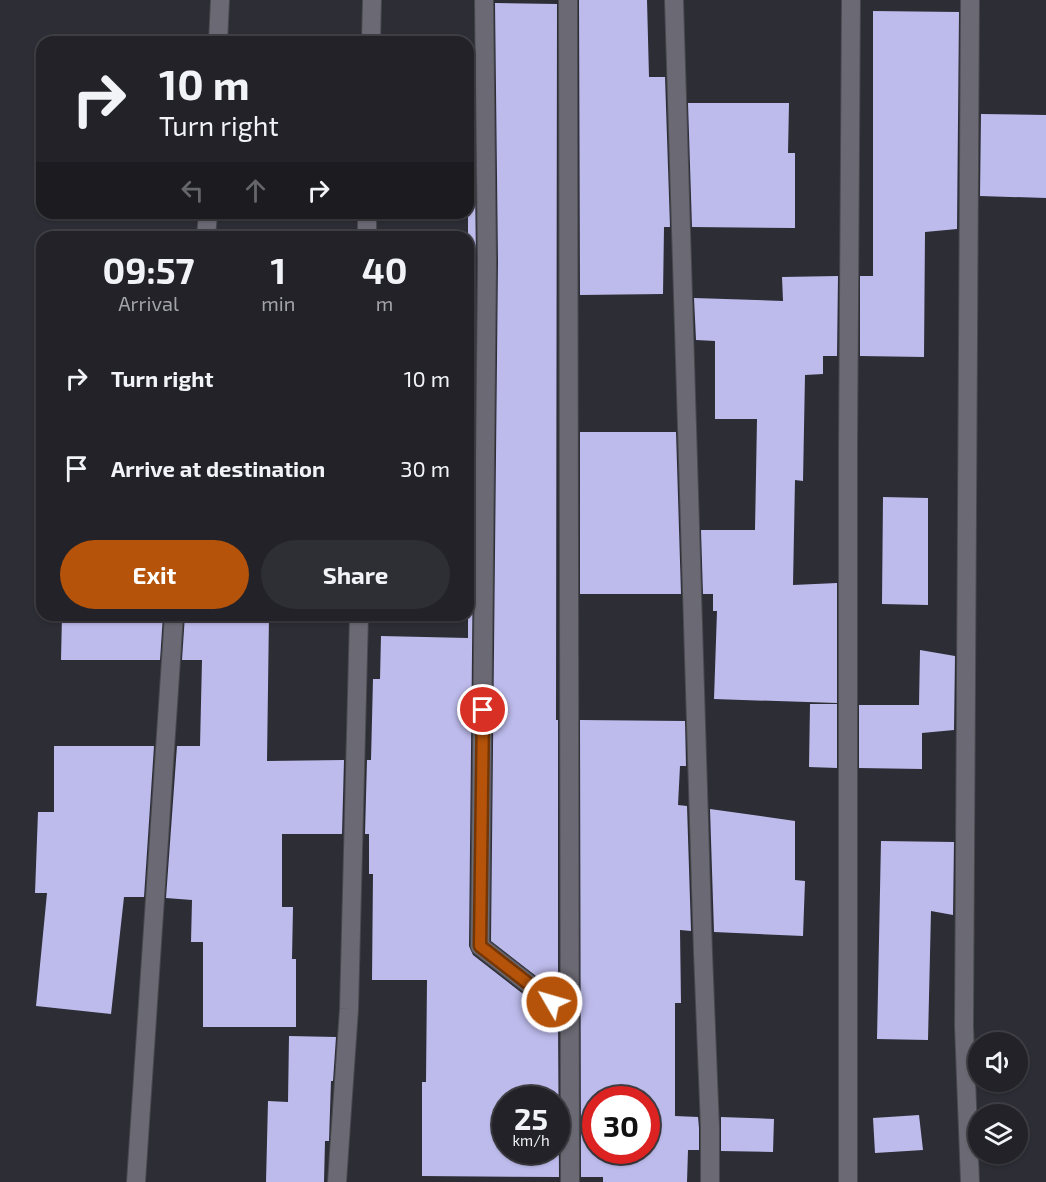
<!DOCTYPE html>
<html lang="en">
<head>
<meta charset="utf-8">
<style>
  body { margin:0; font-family:"Exo 2",sans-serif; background:#2e2f34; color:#f1f3f6; height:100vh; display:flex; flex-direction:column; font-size:22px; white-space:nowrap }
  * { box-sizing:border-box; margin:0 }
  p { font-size:20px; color:#a2a4a8 }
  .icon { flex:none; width:33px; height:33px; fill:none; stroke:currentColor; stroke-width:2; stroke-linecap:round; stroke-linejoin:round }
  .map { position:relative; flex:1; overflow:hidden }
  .details { position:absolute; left:36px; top:231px; width:438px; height:390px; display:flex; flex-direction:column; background:#222228; border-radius:18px; box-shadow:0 2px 4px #0004,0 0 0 2px #3f3f45 }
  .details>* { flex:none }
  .top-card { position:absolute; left:36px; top:36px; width:438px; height:183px; border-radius:18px; box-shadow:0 2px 4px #0004,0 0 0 2px #3f3f45; background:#222228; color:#f1f3f6; overflow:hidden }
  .fabs { position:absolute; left:968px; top:1032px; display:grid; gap:12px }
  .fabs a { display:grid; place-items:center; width:60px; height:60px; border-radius:50%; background:#222228; box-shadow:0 2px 4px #0004,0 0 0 2px #3f3f45; font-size:30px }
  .speed { position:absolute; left:492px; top:1086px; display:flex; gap:12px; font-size:30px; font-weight:700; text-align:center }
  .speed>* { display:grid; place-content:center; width:78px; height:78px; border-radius:50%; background:#222228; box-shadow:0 2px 4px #0004,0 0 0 2px #3f3f45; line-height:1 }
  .speed small { font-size:15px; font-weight:400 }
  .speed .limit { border:9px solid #d22; background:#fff; color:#111 }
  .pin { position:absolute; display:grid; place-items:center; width:51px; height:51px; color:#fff; margin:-26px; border:3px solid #fff; border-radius:50%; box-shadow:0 2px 6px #0007 }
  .me { position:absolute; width:66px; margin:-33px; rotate:308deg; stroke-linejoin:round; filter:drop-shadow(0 0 4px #0008) }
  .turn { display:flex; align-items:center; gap:21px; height:126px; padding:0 24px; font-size:27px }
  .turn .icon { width:78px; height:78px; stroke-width:2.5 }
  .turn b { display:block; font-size:42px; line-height:51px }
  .lanes { display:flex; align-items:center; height:57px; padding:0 24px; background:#0003; justify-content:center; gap:30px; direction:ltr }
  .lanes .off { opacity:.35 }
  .eta { display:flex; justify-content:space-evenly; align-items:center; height:102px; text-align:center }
  .eta b { font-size:36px; font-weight:700; line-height:42px }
  .action { display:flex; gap:12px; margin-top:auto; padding:12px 24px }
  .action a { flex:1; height:69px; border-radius:36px; background:#b45309; color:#fff; font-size:24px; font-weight:700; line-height:69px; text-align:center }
  .action a+a { background:#2e2f34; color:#f1f3f6 }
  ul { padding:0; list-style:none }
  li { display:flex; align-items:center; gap:18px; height:90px; padding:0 24px }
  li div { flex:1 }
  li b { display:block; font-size:22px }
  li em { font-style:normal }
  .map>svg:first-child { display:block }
  .building { fill:#bdbbeb; fill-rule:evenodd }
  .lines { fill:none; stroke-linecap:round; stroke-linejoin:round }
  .street-casing { stroke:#48484f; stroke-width:20 }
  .street { stroke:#6b6a74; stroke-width:18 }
  .route-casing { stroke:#753606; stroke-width:15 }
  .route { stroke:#b45309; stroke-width:10 }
</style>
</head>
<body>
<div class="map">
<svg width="1046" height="1182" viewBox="0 0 1046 1182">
  <rect width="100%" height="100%" fill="#2d2d36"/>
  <!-- building -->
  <path class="building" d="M579,0H647L649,77H665L670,227H664L663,294L580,295Z
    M495,3L557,4L556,720H558V993L491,941L498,262Z
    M873,11L959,12L957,229L925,232L924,357L860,356V276H873Z
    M474,103L476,262L469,946L473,955L558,1021L559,1177L422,1176V1082H426L427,980H372L373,874H369V834H365L367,760H371L373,679H380L381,636L468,638V104ZM506,1100H556V1150H506Z
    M688,103H789L788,153H795V228L692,227Z
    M981,114L1046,115V198L980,196Z
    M838,276L837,356H823V374L805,375L803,481L795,480L793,585L837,583V703L714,699L717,611H713V594H703L701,530H755L757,419H715V341L696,340L694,298L783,301L782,277Z
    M580,432H676L681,594H580Z
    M883,497L928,498V605L882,604Z
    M62,615H163L160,660H61Z
    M185,615H269L267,761L344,760L342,834H282V907H293L292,959H296V1027H203V942H191L192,900L166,898L177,746H200L202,660H182Z
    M920,650L955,656L954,730L922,733V769L859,768V705H919Z
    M810,704H837V768L809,767Z
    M580,720L685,721L686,766H680L678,805L687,806L691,931L680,930L681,1003H675V1116L698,1117L699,1128V1150H688L687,1182H603V1177H581ZM596,1100H646V1150H596Z
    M54,746H154L144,897H124L111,1014L36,1006L47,893H35L38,812H54Z
    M710,809L795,821V880L805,881L803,936L714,932Z
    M881,841L954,842L953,915L931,911L928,1040L877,1039Z
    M289,1036L336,1037L333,1081H331L329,1141H325L324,1182H266L268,1101L288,1102Z
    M919,1115L923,1150L875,1153L873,1118Z
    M721,1117L774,1119L773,1152L721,1151Z"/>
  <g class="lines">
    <!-- street casing -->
    <g class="street-casing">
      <path id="street" d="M484,0L487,262L480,946L570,1016
        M568,0L570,1182
        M674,0L703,953L710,1128V1182
        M218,42L220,0
        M371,42L372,0
        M206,237L208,213
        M367,237V213
        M136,1182L174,615
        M337,1182L349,1009L359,615
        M848,1182V450L851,0
        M970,1182L964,1026L970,0"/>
    </g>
    <!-- street -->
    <use href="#street" class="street"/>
  </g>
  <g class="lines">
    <!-- route casing -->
    <g class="route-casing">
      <path id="route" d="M483,710L480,946L552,1002"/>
    </g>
    <!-- route -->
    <use href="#route" class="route"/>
  </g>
</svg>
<div class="fabs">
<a><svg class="icon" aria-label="sound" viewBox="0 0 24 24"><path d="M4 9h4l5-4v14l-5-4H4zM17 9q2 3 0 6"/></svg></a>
<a><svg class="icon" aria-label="layers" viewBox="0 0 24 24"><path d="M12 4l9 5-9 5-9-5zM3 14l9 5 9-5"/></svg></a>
</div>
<div class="speed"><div>25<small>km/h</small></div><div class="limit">30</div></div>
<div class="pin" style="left:483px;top:710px;background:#d93025"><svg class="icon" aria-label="arrive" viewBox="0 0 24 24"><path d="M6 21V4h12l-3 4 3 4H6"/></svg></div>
<svg class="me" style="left:552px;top:1002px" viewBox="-20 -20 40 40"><circle r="17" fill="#b45309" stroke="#fff" stroke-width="3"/><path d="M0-11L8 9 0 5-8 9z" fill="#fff"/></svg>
<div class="top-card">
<div class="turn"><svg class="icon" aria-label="right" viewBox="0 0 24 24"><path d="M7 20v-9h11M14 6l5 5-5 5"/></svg><div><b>10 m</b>Turn right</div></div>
<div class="lanes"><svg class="icon off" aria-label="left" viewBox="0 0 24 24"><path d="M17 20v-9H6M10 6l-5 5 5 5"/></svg><svg class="icon off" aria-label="ahead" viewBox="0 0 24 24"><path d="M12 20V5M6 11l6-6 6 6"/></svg><svg class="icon" aria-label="right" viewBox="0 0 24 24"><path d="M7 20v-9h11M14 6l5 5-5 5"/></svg></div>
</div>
<section class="details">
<div class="eta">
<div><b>09:57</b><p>Arrival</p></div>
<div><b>1</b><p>min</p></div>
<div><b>40</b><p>m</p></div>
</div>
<ul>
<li><svg class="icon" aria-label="right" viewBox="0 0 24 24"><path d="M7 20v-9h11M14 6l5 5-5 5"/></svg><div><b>Turn right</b></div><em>10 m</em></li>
<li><svg class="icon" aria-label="arrive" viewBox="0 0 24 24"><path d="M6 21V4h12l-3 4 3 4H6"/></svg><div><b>Arrive at destination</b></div><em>30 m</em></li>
</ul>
<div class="action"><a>Exit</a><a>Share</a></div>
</section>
</div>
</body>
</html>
